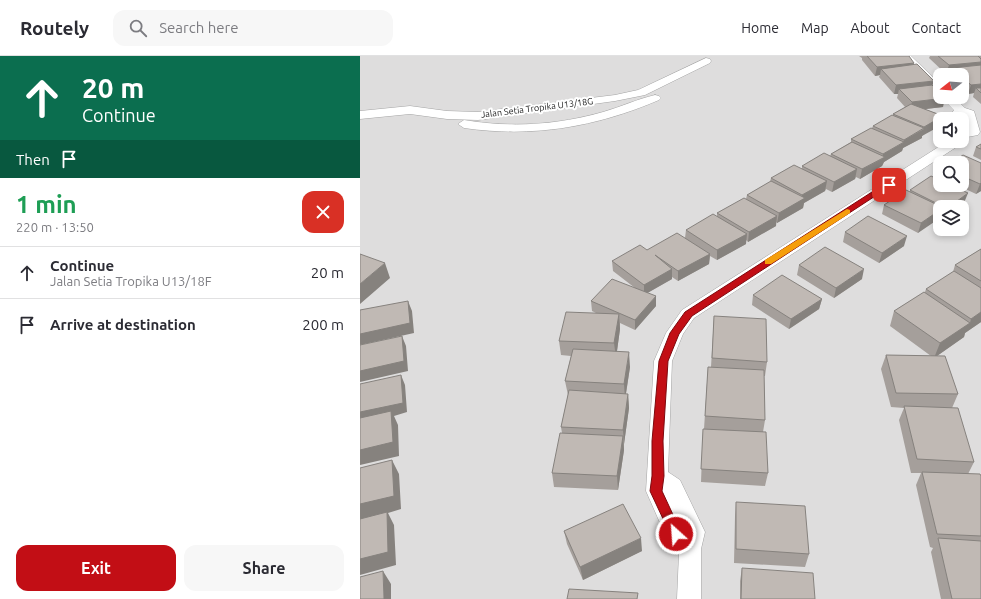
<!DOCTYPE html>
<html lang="en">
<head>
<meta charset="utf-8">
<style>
  body { margin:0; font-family:Ubuntu,sans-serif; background:#f7f7f7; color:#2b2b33; height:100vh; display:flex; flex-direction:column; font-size:15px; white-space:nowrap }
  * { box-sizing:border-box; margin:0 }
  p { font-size:13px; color:#7c7c81 }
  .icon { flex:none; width:22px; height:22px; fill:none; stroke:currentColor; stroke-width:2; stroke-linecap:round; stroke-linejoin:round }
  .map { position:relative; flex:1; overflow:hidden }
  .side { display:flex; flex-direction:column; background:#fff; width:360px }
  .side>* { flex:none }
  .guide { background:#0b6e4f; color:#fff; overflow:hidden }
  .needle { width:26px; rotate:253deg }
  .controls { position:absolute; left:573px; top:12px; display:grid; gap:8px }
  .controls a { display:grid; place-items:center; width:36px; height:36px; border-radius:8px; background:#fff; box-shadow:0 2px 6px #0003; font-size:20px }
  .pin { position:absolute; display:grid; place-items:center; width:34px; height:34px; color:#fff; margin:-17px; border-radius:8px; box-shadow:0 2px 6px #0006 }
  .me { position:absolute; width:44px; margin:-22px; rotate:334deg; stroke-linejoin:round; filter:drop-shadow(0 0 3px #0008) }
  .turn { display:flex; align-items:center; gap:14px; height:84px; padding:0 16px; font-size:18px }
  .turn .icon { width:52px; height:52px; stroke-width:2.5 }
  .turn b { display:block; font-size:28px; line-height:34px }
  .then { display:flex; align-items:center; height:38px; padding:0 16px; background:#0003; gap:8px; font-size:15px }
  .round { display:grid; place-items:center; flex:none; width:42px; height:42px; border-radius:12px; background:#f7f7f7 }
  .head { display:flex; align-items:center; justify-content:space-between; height:68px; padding:0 16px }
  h1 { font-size:24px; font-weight:700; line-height:30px; color:#1e9e55 }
  .action { display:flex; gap:8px; margin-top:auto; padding:8px 16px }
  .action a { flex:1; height:46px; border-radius:12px; background:#c20e15; color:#fff; font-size:16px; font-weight:700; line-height:46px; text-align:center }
  .action a+a { background:#f7f7f7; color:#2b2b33 }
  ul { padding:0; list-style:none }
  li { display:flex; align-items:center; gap:12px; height:52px; padding:0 16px; border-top:1px solid #e1e1e2 }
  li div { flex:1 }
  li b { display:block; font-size:15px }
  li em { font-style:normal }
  header { display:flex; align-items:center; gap:24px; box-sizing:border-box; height:56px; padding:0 20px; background:#fff; border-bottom:1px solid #e1e1e2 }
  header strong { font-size:19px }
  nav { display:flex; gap:22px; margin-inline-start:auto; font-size:14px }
  .search { width:280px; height:36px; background:#f7f7f7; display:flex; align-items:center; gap:10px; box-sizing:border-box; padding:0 14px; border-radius:12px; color:#7c7c81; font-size:15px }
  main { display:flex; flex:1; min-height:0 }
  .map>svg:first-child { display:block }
  .residential { fill:#dedddd; fill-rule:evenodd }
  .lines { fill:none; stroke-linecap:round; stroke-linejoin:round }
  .street-casing { stroke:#a4a4a4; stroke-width:1 }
  .street { fill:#fff; fill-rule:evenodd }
  .wall { fill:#a59f9b }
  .shaded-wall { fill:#86827e }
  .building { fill:#c0b9b4; stroke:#86827e }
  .route { fill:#c20e15; stroke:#7e090e }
  .slow { fill:#f59e0b }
  .labels { text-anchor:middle; stroke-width:4; stroke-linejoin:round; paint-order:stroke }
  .far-street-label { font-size:9px; fill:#202020; stroke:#fff }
</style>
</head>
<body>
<header>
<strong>Routely</strong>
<div class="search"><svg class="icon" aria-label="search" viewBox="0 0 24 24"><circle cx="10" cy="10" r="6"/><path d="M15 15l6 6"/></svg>Search here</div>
<nav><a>Home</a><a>Map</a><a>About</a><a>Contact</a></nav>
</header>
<main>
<section class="side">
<div class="guide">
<div class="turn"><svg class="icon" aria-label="ahead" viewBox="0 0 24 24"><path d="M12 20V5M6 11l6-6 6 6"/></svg><div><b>20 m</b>Continue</div></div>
<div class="then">Then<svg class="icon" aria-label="arrive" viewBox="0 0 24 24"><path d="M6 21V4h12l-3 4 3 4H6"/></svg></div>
</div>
<div class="head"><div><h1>1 min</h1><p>220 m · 13:50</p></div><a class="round" style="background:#d93025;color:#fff"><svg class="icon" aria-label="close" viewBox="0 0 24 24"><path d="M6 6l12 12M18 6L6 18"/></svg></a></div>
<ul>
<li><svg class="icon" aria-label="ahead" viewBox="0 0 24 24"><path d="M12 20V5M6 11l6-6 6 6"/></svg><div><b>Continue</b><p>Jalan Setia Tropika U13/18F</p></div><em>20 m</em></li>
<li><svg class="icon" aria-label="arrive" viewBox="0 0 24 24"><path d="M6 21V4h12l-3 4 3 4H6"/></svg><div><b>Arrive at destination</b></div><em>200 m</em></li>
</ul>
<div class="action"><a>Exit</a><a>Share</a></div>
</section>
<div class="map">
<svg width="621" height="543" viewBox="0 0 621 543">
  <rect width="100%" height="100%" fill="#f0ede8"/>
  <!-- residential -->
  <path class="residential" d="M0,0H621V543H0ZM580,19H602V41H580ZM580,63H602V85H580ZM580,107H602V129H580ZM580,151H602V173H580Z"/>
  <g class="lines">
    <!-- street casing -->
    <g class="street-casing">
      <path id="street" d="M540,0H551L580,28V37L576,36Z
        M346,2L350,3L351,5L350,7L285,39L255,45L118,64L87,63L50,58L0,63V55L50,50L87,55L118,56L255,39L278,34Z
        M295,39L299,40L301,42L299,44C236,71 172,82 104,72L98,68L104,64C151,72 197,69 243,56C261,51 277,43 295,39Z
        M581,41H594L605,52L614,55L620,76L618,79L602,82V71L607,74L604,60L603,66L602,63H593L592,57L594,54Z
        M602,83L603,85L601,88L334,262L323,278L312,305L308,416L320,424L345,476L341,493V543H317L319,497L308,485L286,435L294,305L306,277L322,254L588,85H602Z"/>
    </g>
    <!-- street -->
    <use href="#street" class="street"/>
  </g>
  <!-- wall -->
  <path class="wall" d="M499,0H549L553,9L573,30L583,51L565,53L583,60V63H580L562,80V82L543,92L542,95L524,106L522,110L500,123L496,121L495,123L472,136L466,133L465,135L444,147L443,152L417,167L416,166V170L388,186L386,184V188L357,204L350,200L349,208L318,225L312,221V223L287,237L296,250L275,274L260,267V273L257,295L270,311L266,338H268L269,352L264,388V394L258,434L194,431L192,417L202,377L201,371L208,339L205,325L211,300L201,299L199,285L236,257L232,255L231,245L275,232L253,215L252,205L325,182L326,174L357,161V157L386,143L387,139L410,126L411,122L442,113V110L470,100L471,98L491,86V83L512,72L513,70L533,59V58L545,51L537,42L538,38H534L519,21L520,19L515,20L502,4V2Z
    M570,0H621V48L613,41L614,37L608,38L602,32V19H590V18H586L569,2Z
    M621,88V104L613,100L616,91Z
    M602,107H621V135L616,138L597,129H602Z
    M550,134L604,147L599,151H580L558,177L522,158L524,149L550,136Z
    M485,176L544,190L519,207L483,186Z
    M621,193V266L605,277L604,281L577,300L598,338L592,352L614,406L608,418L621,420V543H581L571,496L573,492L570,491L556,429L561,417H551L539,364L544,352L531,351L521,313L526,299L571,300L530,270L534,255L565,236L566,233L593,216L595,209Z
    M439,209L502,223L474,242L437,219Z
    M393,239L462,243L459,253L429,273L392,249Z
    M354,260L407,306L405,320H404L405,364L403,376L408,417L405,430L341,426L343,373H344L348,311H351Z
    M376,446L449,498L445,511L374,507L375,460Z
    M204,475L282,495L223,524L207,488Z
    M382,512L455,543H380V525Z"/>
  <!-- shaded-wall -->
  <path class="shaded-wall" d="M621,6V14L592,12L590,18H586L589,9Z
    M554,7L552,16L521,13L520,19L515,20L517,11Z
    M574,25L571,34L539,33L538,38H534L536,29Z
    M621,28V36L616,32L614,37L608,38L611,29Z
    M585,42L583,51L549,55L552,46Z
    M583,60V63H580V70L562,80V82L543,92L542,95L524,106L522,110L500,123L502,113L522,103L523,98L543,87L544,84L564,73V71Z
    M497,113L495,123L472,136L474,126Z
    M467,125L465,135L444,147L443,152L417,167L419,157L441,144L442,139Z
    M621,127V135L616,138L620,128Z
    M608,137L604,147L599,151H589Z
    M580,154V162L558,177L561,167Z
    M417,160L416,170L388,186L389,176Z
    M387,178L386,188L357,204V194Z
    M547,180L544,190L519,207L522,197Z
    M350,198L349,208L318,225V215Z
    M25,207L30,222L0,248V228Z
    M312,213V223L284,239V229Z
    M504,213L502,223L474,242L476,232Z
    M296,240V250L275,274V264Z
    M462,243L459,253L429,273L431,263Z
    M48,245L52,255L54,277L0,289V278Z
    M621,256V266L605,277L604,281L574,302L580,287L610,267L611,263Z
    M259,258L260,273L256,302L254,287Z
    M42,280L46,290L48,315L0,326V315Z
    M269,296L270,311L265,343L264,328Z
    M41,319L45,329L47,356L34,360L38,369L39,400L0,409V356Z
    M268,338L269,352L264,388L263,374Z
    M263,380L264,394L258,434L257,420Z
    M32,404L39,418L41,453L28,457L34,469L36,509L0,519V448Z
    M281,482L282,495L223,524L220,511Z
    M23,515L31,528V543H24Z"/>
  <!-- building -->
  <path class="building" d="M507,0H549L554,7L517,11Z
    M578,0H618L621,3V6L589,9Z
    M557,8L574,25L536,29L521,13Z
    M621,9V28L611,29L602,21V19H599L592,12Z
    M572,29L580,37V41H584L585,42L552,46L539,33Z
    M616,32H621V37Z
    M551,48L583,60L564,71L533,58Z
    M532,59L564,72L544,84L513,70Z
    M511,72L544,86L523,98L491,83Z
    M492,86L525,101L502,113L471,98Z
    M621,88V93L616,91Z
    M464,97L497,113L474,126L442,110Z
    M603,99L621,107V127L620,128L602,120V107H591Z
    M434,109L467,125L442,139L411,122Z
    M571,120L580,124V129H590L608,137L589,151H584L550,134Z
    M411,125L445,142L419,157L387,139Z
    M546,134L582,151H580V154L561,167L524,149Z
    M384,142L417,160L389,176L357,157Z
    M353,158L387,178L357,194L326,174Z
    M508,160L547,180L522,197L485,176Z
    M317,177L350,198L318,215L295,199L312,213L284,229L252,205L280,189L287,194Z
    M465,191L504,213L476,232L439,209Z
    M621,193V225L595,209Z
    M0,198L25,207L0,228Z
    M594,215L621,232V256L611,263L566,233Z
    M422,219L462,243L431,263L393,239Z
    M252,223L296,240L275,264L231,245Z
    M564,236L610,267L580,287L534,255Z
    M48,245L50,267L0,278V254Z
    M206,256L259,258L254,287L199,285Z
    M354,260L406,263L407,306L352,302Z
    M42,280L44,305L0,315V289Z
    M213,293L269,296L264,328L205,325Z
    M526,299L585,300L598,338L536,337Z
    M348,311L404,314L405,364L345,360Z
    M41,319L43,347L0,356V328Z
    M209,334L268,338L263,374L201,371Z
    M544,350L598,352L614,406L557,403Z
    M31,355L33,386L0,394V362Z
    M343,373L406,376L408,417L341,413Z
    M200,377L263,380L257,420L192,417Z
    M32,404L34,440L0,448V412Z
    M562,416L620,418L621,420V480L577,478Z
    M376,446L445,450L449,498L376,493Z
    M263,448L281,482L220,511L204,475Z
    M27,456L28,496L0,503V463Z
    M578,482L621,485V543H592Z
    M382,512L453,517L455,543H381Z
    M23,515L24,543H0V521Z
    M209,533L278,537L277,543H207Z"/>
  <!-- route -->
  <path class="route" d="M526,127L532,129L332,260L319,278L308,305L303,385L304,420L302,435L322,478L321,482L316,483L312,482L290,435L292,420V385L299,305L310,277L325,256Z"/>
  <!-- slow -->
  <path class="slow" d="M487,153L490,154V157L411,208H405V204Z"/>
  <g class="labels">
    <!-- far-street labels -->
    <g class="far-street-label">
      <text transform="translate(177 52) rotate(-7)" y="3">Jalan Setia Tropika U13/18G</text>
    </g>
  </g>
</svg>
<div class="controls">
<a><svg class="needle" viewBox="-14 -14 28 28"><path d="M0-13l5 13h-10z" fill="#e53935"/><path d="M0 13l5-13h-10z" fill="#7c7c81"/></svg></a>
<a><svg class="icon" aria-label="sound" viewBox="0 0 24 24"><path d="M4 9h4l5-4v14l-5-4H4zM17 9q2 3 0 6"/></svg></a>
<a><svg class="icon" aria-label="search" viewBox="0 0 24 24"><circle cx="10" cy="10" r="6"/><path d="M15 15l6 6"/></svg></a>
<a><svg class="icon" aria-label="layers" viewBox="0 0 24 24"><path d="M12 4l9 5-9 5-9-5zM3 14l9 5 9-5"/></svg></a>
</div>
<div class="pin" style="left:529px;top:129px;background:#d93025"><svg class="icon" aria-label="arrive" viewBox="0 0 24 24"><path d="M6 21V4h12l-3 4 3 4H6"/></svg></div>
<svg class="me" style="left:316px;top:478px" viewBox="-20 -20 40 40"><circle r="17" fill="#c20e15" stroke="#fff" stroke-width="3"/><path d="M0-11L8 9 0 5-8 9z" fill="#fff"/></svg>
</div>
</main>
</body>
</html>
